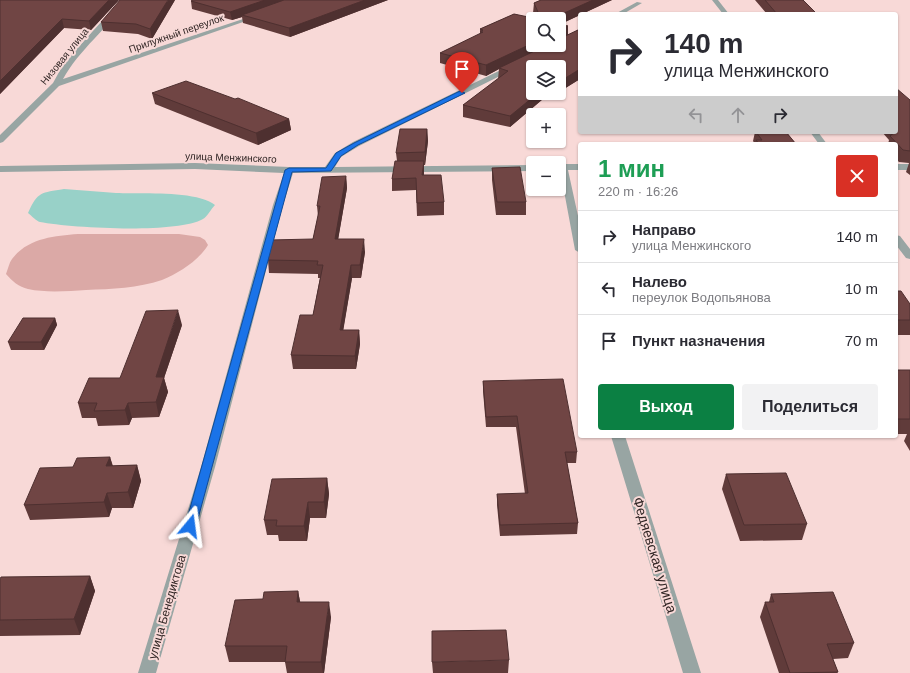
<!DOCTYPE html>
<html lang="ru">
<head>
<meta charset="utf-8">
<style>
  body { margin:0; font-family:Arial,sans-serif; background:#f2f2f3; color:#2b2b33; height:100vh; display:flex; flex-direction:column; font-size:15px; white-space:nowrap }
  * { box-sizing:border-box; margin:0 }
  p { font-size:13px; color:#7c7c81 }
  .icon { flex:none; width:22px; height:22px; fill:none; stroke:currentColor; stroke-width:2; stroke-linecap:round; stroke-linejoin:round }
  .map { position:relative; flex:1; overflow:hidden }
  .sheet { position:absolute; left:578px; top:142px; width:320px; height:296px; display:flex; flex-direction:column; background:#fff; border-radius:4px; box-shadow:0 1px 3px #0004 }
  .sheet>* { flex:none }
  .hud { position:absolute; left:578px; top:12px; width:320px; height:122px; border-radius:4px; box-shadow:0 1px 3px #0004; background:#fff; color:#2b2b33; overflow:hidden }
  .buttons { position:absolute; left:526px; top:12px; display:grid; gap:8px }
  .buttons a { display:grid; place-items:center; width:40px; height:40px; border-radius:4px; background:#fff; box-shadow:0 1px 3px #0004; font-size:20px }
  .pin { position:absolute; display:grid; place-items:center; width:34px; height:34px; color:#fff; margin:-41px -17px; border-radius:50% 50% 50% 0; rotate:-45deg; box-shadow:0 0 4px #0007 }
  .pin .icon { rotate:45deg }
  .me { position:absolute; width:44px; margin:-22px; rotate:16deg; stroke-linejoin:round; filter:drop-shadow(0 0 3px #0008) }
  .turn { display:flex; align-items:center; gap:14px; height:84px; padding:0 20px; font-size:18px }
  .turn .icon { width:52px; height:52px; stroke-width:2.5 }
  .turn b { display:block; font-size:28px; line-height:34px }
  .lanes { display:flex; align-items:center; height:38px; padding:0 20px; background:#0003; justify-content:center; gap:20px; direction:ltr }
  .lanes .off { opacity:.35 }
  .round { display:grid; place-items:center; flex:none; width:42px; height:42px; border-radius:4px; background:#f2f2f3 }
  .head { display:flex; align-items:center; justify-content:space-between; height:68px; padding:0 20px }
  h1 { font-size:24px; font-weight:600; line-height:30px; color:#1e9e55 }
  .button { display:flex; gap:8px; margin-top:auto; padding:8px 20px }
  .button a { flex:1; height:46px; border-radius:4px; background:#0b8043; color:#fff; font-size:16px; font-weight:600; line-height:46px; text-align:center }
  .button a+a { background:#f2f2f3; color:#2b2b33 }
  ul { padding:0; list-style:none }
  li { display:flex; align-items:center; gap:12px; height:52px; padding:0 20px; border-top:1px solid #e1e1e2 }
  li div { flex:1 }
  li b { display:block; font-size:15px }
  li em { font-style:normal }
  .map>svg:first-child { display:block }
  .green { fill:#dba9a6 }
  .water { fill:#98d1c8 }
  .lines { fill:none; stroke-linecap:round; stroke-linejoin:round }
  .street { fill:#98a5a3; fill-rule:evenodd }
  .wall { fill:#603b3a; fill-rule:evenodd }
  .shaded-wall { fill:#4e3030 }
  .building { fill:#704544; stroke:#4e3030 }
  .route { fill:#1a73e8; stroke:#114b97 }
  .labels { text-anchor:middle; stroke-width:4; stroke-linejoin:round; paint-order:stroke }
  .far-street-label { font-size:10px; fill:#302524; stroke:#f8d9d7 }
  .street-label { font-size:12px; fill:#302524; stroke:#f8d9d7 }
  .near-street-label { font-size:14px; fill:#302524; stroke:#f8d9d7 }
</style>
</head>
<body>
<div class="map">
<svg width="910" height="673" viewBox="0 0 910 673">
  <rect width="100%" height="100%" fill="#f8d9d7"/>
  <!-- green -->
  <path class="green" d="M78,234H179L200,237L205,240L208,245C198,261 179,273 162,280C138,288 112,289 86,290C69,291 46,293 28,289C19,287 12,281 6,274C8,269 9,263 12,259C28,238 54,236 78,234Z"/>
  <!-- water -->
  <path class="water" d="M64,189C81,190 99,192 116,193C141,194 196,190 215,205C211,209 207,217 203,219C177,234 71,228 40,222C36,221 32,216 28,213C38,191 41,193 64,189Z"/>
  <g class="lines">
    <!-- street -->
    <path class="street" d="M121,0H127C108,28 79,50 63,79L255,15L260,16L59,86L3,142L0,143V135L53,83L64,63Z
      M712,0H718L729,14H723Z
      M637,2L642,3L623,14H615Z
      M509,66H512L516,68L359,146L341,157L335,167L533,165V171L293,173L283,205L215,467L156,673H138L201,467L273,205L284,173L195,169L0,172V166L195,163L289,167H325L335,153L353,142Z
      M810,132H818L827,144H819Z
      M559,164H580V170H568L580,225V253L575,250Z
      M896,164H910V170H896Z
      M896,235L900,236L910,249V259L906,258L896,245Z
      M611,436H625L701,673H683Z"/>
  </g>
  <!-- wall -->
  <path class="wall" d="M0,0H119L91,30L64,28L0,94Z
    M175,0L152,39L138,34L103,31L101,22Z
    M193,0H388L290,37L243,23L242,17L232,20L192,9L191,1Z
    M541,0H612L582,14H580V15L560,24L568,26V35L580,29V79L559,92V67H533V93H550L510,127L463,117V105L498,79L499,69L486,76L440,63V53L480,34V29L514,14L536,19L533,13L534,3ZM533,19H559V45H533Z
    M755,0H797L817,14H767Z
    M152,93L289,119L291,130L258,145L155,104Z
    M910,100V175L906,172L909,163L899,162L896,159V144H888L889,140L882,132H896Z
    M427,129L428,141L425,165H424V175L444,202V215L417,216L416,190L392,191V179L397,161L396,153Z
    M755,132H786L796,144H755L753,141Z
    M492,168L526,202V215H496L492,180Z
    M346,176L347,188L338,239L365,252L361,278H352L343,330H359L360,344L356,369H293L291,355L313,315L320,278H318V274L269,273L268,260L313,239L318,216L317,206Z
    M896,291L910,304V335H896Z
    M55,318L57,325L44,350H11L8,342Z
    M182,325L164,378L168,392L159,417L132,418L129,425L98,426L96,418H82L78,403L120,378Z
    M896,370H910V451L904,441L907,434H896Z
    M483,381L577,452L576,463H567L578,523L577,534L500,536L497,505V494H525L516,427H486L483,391Z
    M110,457L113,466L137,465L141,481L133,508H112L109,517L30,520L24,505L73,467Z
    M726,474L807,524L802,540L740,541L722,489Z
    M327,478L329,494L326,518H310L307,541H279L278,535H267L264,520Z
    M90,576L95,591L80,635L0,636V579Z
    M298,591L300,602L331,617L324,673H287L285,662H229L225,646L263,599Z
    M771,594L854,643L848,658L833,659L838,672L837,673H779L760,617L765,602H769Z
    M509,660L508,673H433L432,662Z"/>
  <!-- shaded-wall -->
  <path class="shaded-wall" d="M109,0H119L91,30L89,21Z
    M168,0H175L152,39L150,29Z
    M265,0H291L242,15V17L232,20L230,12Z
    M365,0H388L290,37L289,28Z
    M593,0H612L582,14H580V15L559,25V19H551Z
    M62,19L64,28L0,94V81Z
    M568,26V36L559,39V30Z
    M533,43V45H549L499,68V69L486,76V65Z
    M580,69V79L559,92V82Z
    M538,93H550L510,127V116Z
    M289,119L291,130L258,145L256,133Z
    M427,129L428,141L425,165V152Z
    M424,161V173L422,188V175Z
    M346,176L347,188L336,252L335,239Z
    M364,239L365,252L361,278L360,265Z
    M351,265L352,278L341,344L340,330Z
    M178,310L182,325L164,378L168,392L159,417L156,402V377Z
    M55,318L57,325L44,350L41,342Z
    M359,330L360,344L356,369L355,356Z
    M128,403L132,418L129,425L125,410Z
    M110,457L114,472L106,466Z
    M137,465L141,481L133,508L128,492Z
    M327,478L329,494L326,518L324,502Z
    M107,493L112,508L109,517L104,502Z
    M308,502L310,518L307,541L304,526Z
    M90,576L95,591L80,635L74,619Z
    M298,591L301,606L297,602Z
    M329,602L331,617L324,673H323L321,662Z"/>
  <!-- building -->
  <path class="building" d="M0,0H109L89,21L62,19L0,81Z
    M120,0H168L150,29L136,24L101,22Z
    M193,0H265L230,12L191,1Z
    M284,0H365L289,28L242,15Z
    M541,0H593L551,19H541L534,3Z
    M765,0H803L817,14H777Z
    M514,14L538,19H533V43L486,65L440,53L483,32H480L483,30L480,29Z
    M559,24L568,26L559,30Z
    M580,29V69L559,82V67H533V93H538L510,116L463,105L508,71L499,68L547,45H559V39Z
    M186,81L235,99L238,98L289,119L256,133L152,93Z
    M896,88L910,100V151L903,150L890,136L895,132H896Z
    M400,129H427L425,152L396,153Z
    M756,132H786L796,144H759L756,140H762Z
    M395,161H424L422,175H441L444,202L417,203L416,178L392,179Z
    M520,167L526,202H497L492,168Z
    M346,176L335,239H364L360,265H351L340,330H359L355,356L291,355L300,315H313L323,265H317L318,261L268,260V251L270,240L313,239L320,206H317L322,177Z
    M896,291H901L910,304V320H896Z
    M178,310L156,377H164L156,402L128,403L125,410L94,411L97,403H78L89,378H120L146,311Z
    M23,318H55L41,342H8Z
    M896,370H910V419H896Z
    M563,379L577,452H565L578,523L500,525L497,494L528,493L517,416L486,417L483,381Z
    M110,457L106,466L137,465L128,492L107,493L104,502L24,505L40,468L73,467L77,458Z
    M786,473L807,524L744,525L726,474Z
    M327,478L324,502H308L304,526H276L277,520H264L272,479Z
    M90,576L74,619L0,620V579L1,577Z
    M298,591L297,602H329L321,662H285L287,646H225L235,600L263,599L264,592Z
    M833,592L854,643L827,644L838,672L790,673L765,602H774L771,594Z
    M506,630L509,660L432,662V631Z"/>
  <!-- route -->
  <path class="route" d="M460,91L465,93L358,145L341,156L331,171L292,172L196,526L194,529L190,531L186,529L185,526L285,170L289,168H326L336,153L354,143Z"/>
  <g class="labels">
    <!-- far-street labels -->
    <g class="far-street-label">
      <text transform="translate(176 33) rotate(-19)" y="4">Прилужный переулок</text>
      <text transform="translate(64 56) rotate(-51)" y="4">Низовая улица</text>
      <text transform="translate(231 157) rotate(2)" y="4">улица Менжинского</text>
    </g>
    <!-- street labels -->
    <g class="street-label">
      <text transform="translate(167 607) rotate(-74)" y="4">улица Бенедиктова</text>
    </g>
    <!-- near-street labels -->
    <g class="near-street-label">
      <text transform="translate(655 555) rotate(73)" y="5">Федяевская улица</text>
    </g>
  </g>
</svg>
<div class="buttons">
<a><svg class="icon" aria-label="search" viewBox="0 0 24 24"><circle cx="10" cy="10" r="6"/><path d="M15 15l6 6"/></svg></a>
<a><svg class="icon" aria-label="layers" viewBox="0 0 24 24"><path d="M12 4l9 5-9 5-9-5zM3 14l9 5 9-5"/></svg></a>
<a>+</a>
<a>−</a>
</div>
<div class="pin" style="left:462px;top:93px;background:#d93025"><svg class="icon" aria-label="arrive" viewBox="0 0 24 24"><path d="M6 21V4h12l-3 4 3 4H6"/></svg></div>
<svg class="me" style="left:190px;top:526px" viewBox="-20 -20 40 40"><path d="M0-17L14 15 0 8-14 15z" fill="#1a73e8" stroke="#fff" stroke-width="4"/></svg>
<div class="hud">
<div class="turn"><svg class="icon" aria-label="right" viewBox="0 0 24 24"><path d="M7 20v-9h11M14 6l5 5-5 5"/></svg><div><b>140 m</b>улица Менжинского</div></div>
<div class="lanes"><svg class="icon off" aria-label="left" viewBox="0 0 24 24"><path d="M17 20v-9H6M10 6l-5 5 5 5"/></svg><svg class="icon off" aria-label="ahead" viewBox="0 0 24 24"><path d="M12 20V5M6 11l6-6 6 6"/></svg><svg class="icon" aria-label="right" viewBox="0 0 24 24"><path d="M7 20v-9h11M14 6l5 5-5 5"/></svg></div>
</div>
<section class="sheet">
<div class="head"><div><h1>1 мин</h1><p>220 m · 16:26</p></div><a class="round" style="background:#d93025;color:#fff"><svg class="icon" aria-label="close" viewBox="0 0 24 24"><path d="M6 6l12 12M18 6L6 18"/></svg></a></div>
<ul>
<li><svg class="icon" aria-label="right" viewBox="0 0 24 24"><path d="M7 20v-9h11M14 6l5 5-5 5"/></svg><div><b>Направо</b><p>улица Менжинского</p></div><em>140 m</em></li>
<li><svg class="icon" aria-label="left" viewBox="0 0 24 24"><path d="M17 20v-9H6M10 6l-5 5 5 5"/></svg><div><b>Налево</b><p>переулок Водопьянова</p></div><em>10 m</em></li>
<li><svg class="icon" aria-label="arrive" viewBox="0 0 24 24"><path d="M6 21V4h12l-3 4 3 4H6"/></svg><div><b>Пункт назначения</b></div><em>70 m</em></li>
</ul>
<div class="button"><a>Выход</a><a>Поделиться</a></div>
</section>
</div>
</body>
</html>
